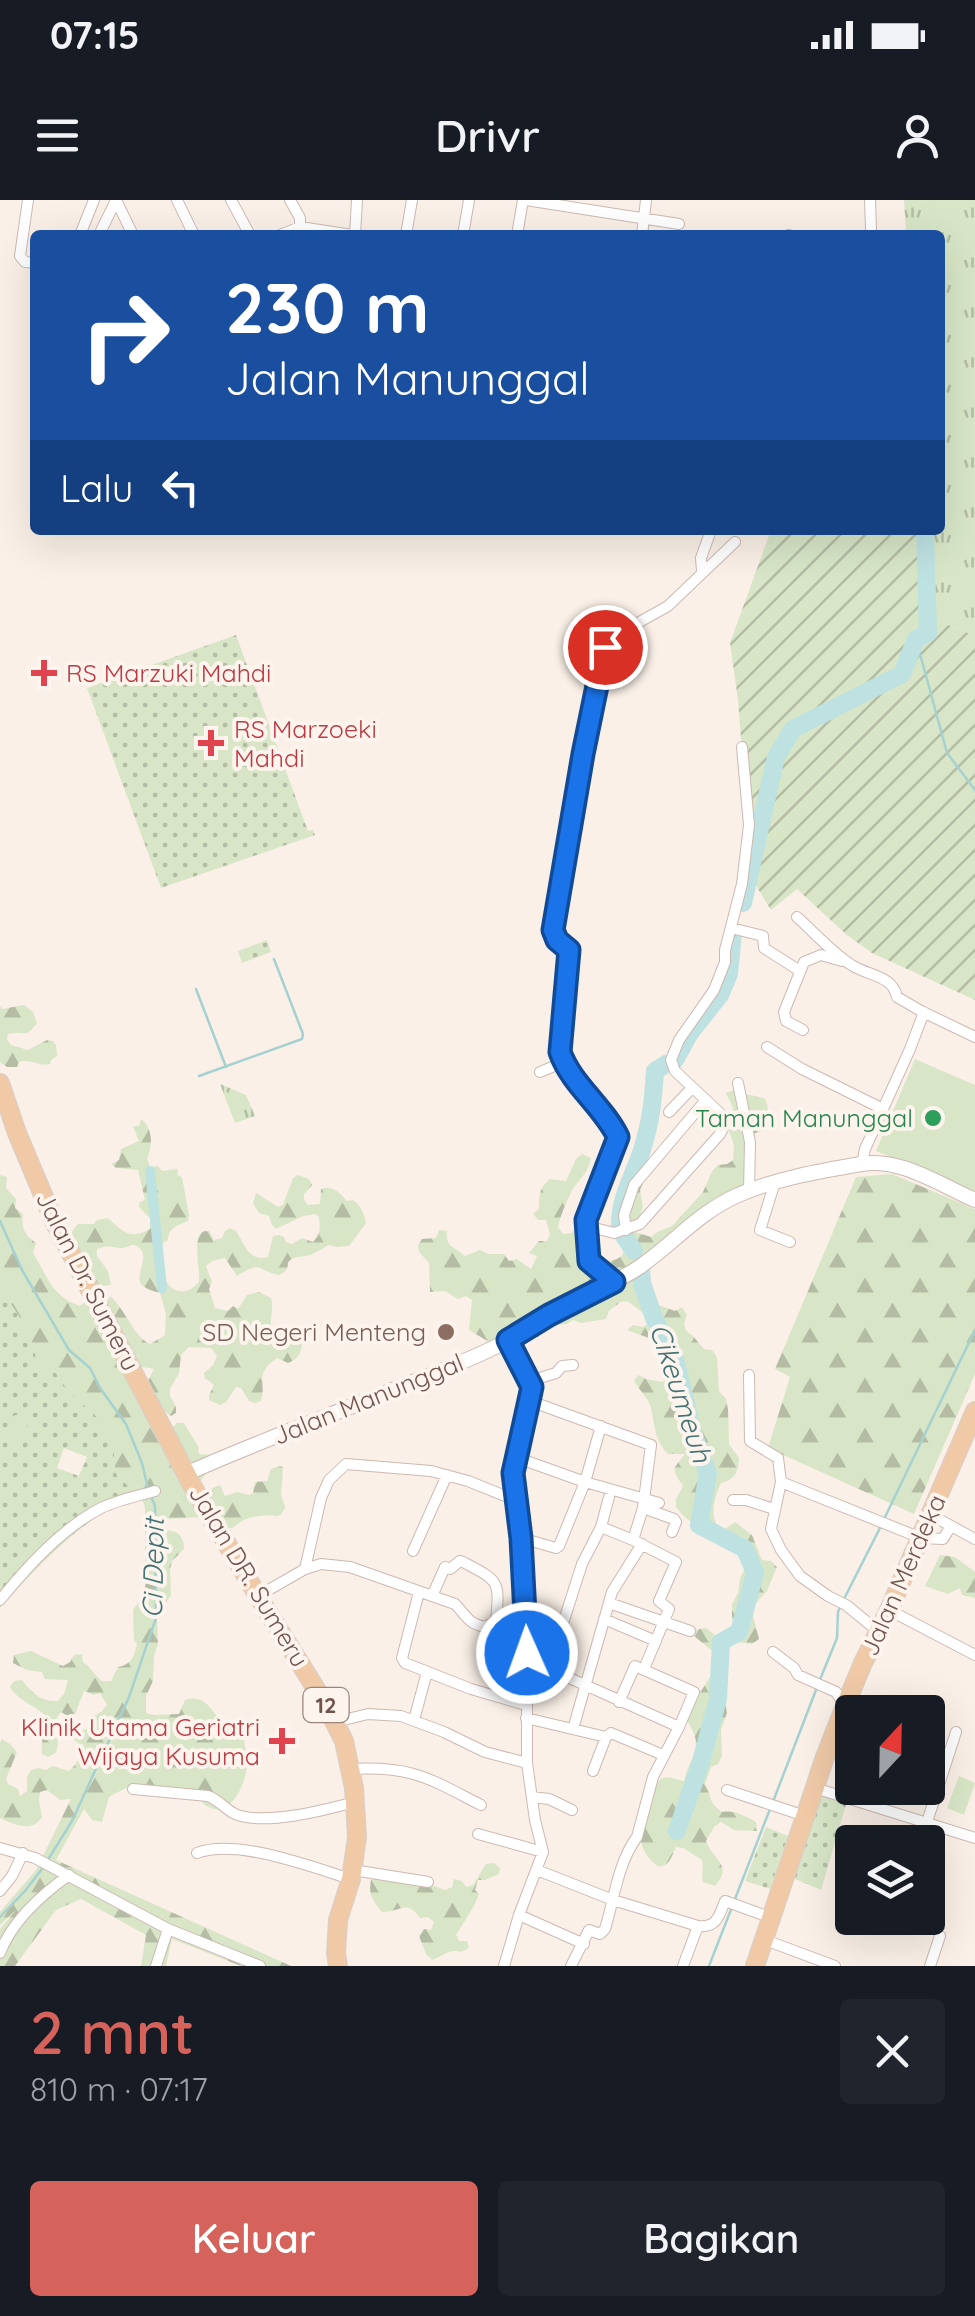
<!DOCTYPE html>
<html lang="id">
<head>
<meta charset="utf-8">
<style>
  body { margin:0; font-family:Quicksand,sans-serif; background:#20242c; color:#f1f3f6; height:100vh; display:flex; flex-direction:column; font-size:38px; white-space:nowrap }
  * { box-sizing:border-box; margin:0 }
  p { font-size:32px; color:#9ea1a6 }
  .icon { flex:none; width:55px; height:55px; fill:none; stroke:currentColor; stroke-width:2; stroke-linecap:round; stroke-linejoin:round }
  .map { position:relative; height:1766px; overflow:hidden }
  .side { display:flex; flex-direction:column; background:#171b24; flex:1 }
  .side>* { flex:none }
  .hud { position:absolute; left:30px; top:30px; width:915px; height:305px; border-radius:10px; box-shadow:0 10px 40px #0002; background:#1a4fa0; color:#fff; overflow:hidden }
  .needle { width:65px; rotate:22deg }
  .controls { position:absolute; left:835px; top:1495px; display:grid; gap:20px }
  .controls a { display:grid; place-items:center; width:110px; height:110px; border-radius:10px; background:#171b24; box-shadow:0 10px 40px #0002; font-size:50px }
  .pin { position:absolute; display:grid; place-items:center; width:85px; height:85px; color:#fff; margin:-42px; border:5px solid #fff; border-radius:50%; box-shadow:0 2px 10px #0007 }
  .me { position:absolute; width:110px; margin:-55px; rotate:358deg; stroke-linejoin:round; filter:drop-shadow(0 0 8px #0008) }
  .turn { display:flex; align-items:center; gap:35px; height:210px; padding:0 30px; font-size:45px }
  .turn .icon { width:130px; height:130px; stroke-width:2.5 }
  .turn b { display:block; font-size:70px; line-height:85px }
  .then { display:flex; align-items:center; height:95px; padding:0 30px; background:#0003; gap:20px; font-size:38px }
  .round { display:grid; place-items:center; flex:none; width:105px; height:105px; border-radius:10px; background:#20242c }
  .headline { display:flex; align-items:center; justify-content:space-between; height:170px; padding:0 30px }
  h1 { font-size:60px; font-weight:600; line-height:75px; color:#d5635b }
  .button { display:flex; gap:20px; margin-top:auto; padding:20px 30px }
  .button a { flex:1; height:115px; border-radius:10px; background:#d5635b; color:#fff; font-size:40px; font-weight:600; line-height:115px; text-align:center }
  .button a+a { background:#20242c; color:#f1f3f6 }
  .status { display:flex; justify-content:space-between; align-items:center; height:70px; padding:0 50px; background:#171b24; direction:ltr }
  .status svg { height:28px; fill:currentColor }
  header { display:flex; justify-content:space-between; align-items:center; height:130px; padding:0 30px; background:#171b24; font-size:45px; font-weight:600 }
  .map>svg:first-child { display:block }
  .grass { fill:url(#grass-dots); fill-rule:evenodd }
  .forest { fill:url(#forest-firs) }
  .park { fill:url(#park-tufts) }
  .garden { fill:url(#garden-furrows) }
  .pitch { fill:#d8e6c7 }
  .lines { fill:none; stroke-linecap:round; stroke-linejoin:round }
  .stream { stroke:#a5d1d1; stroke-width:2.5 }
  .canal { stroke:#bee1e1; stroke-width:10 }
  .river { stroke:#bee1e1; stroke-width:18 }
  .minor-casing { stroke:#ccb9b2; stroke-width:12 }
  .tertiary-casing { stroke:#ccb9b2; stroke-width:16 }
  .primary-casing { stroke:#d7cfce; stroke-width:20 }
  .minor { stroke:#fff; stroke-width:10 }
  .tertiary { stroke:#fff; stroke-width:14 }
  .primary { stroke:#f0caa7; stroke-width:18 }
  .route-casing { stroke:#114b97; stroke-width:25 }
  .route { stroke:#1a73e8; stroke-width:18 }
  .health-dot { fill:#e0444e; stroke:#fdf4ed; stroke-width:4 }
  .leisure-dot { fill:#2e9e5b; stroke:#fdf4ed; stroke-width:4 }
  .education-dot { fill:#8d6e63; stroke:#fdf4ed; stroke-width:4 }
  .labels { text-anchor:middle; stroke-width:8; stroke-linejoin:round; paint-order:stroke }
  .shield { fill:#fdf4ed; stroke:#9a857e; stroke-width:2.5 }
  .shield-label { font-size:22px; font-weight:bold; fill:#70554f }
  .health-label { font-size:25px; fill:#be3a42; stroke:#fdf4ed; text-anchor:start }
  .leisure-label { font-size:25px; fill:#27864d; stroke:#fdf4ed; text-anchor:end }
  .street-label { font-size:25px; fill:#70554f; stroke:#fdf4ed }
  .education-label { font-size:25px; fill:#785e54; stroke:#fdf4ed; text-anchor:end }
  .water-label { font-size:28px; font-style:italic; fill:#447374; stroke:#fdf4ed }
</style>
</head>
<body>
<div class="status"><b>07:15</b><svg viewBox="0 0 49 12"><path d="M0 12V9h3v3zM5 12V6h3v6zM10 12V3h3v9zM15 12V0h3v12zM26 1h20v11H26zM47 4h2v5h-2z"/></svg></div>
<header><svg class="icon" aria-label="menu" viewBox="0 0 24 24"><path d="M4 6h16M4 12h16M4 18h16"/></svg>Drivr<svg class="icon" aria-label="person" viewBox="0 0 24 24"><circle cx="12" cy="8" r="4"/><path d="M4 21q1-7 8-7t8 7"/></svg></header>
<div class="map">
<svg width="975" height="1766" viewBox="0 0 975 1766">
  <defs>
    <pattern id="grass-dots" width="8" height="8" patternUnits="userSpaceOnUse" patternTransform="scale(2.5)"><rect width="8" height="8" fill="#d8e6c7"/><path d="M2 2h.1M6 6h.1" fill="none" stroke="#b4bda4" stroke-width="1.8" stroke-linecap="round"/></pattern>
    <pattern id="forest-firs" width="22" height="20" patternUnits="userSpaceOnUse" patternTransform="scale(2.5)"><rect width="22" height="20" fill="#d8e6c7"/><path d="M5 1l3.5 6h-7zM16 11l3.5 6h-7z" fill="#b4bda4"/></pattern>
    <pattern id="park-tufts" width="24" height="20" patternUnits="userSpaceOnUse" patternTransform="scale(2.5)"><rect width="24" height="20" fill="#d8e6c7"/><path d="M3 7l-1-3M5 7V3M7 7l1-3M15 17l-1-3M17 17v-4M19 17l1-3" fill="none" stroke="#b4bda4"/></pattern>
    <pattern id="garden-furrows" width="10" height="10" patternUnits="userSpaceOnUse" patternTransform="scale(2.5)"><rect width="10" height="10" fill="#d8e6c7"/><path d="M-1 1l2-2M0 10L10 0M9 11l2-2" fill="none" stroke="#b4bda4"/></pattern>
  </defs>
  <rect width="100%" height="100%" fill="#faf0e7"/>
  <!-- grass -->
  <path class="grass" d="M236,435L308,631L313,630L315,635L161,688L87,488Z
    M267,740L271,752L242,763L238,751Z
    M0,999L141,1293C88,1312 37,1367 0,1408ZM64,1248L87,1257L79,1276L57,1268Z
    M815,1588L848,1598L821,1690L786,1675Z
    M766,1627L788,1636L770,1689L745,1681Z"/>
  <!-- forest -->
  <path class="forest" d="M24,805L33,812L37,823C25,840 24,830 8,834L7,840L11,845L28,850L47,840L53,841L56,845L57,856L51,860L50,864C39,867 30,858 19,862L17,867H7L0,862V806L2,809Z
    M734,890C745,896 754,894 765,899C770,910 769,921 762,931L755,933L751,940L749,987L656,1045L646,1067C651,1078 647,1090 651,1102L675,1111L682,1107L687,1115L684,1123L686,1131L693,1136L704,1149L712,1150L717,1157L719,1191L726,1199L728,1209L729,1244L739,1258C739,1271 735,1280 721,1283C714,1298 708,1319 722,1331L735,1322L752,1335L762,1360L771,1361L777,1367L767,1391L756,1403L752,1412L759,1439L752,1444L737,1442L730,1445L726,1453V1461L721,1478L727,1513L721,1530L722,1556L718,1564L711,1567L705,1584C711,1592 708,1600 716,1607C724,1615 722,1610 732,1612C740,1613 749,1618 756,1622L757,1631L734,1630L721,1622L714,1627L706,1641C712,1659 734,1665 715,1686L703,1682C701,1674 704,1668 702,1660L683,1648L676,1647C671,1657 670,1667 657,1666C649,1659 641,1650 641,1639C640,1630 653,1583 661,1579C668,1575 676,1580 684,1581C690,1554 706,1549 687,1521L696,1499L712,1474V1451L693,1435V1430L706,1428L715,1435L722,1436L736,1425L732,1419V1404L738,1393L740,1378L747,1364V1356L742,1343C717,1337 691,1328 676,1307V1299L683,1286C670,1267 673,1270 685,1254H668C654,1239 655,1226 651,1208C649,1198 638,1190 634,1180L639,1175L646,1179L663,1182L668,1168L659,1156L657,1141L627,1130L633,1125L642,1127L649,1124L647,1116L629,1102L622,1101L609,1111L606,1119L581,1123L573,1120L567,1124L551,1125L538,1137H523L512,1148L504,1151L469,1130L472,1100L466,1096L458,1099L445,1091L430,1092L429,1063L419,1052L418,1045L422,1039L436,1038L439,1030L447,1031C445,1047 455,1047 465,1056L480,1050L488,1054H504L509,1061L517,1059L531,1069L537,1056L529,1053L539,1041H547L550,1034L546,1020H538L533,1014L539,1009C539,995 539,988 550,979L566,981L576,959L582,954L591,958C588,972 582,977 574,987C568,997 560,1016 558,1027L563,1034L571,1033L577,1028L585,1031L593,1062C623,1062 629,1057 623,1025L616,1022C613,1000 625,965 648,957L647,974L640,990L643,1007L635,1032L651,1037L657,1032L672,1026L703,992L712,971L718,965L727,964L733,960L734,945L729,931L733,908L726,893Z
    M141,919C153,927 153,947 147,958L150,967L158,966L162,971L178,969L177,975L182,977L189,1015L188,1021C178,1025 168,1028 168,1040L161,1044C164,1059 159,1084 176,1090C186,1094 192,1089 199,1082C200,1071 193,1041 201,1033C203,1031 206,1031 209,1031L214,1040L222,1038L225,1031L230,1028L236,1031C245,1044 248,1062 268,1057L273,1036L279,1035L284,1037L286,1042L292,1044L302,1038L313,1042C321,1034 320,1028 319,1017L315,1014L303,1016L276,1029L272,1025L269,1016L259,1013L253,1003L256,993L278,1007L283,1005L293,978L298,975L309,979L312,985L304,994V1000L308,1005L320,1004L321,989C333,985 340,993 347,1001L353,1000C361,1006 364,1013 366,1023L349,1046L337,1047L329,1045L311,1055L293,1058L288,1062C288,1069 286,1072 279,1075C255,1070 263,1060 237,1076L225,1058L212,1061L206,1066L212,1082L209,1089L215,1108L228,1111L233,1106L238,1109L247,1095L259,1092L271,1098C275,1110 267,1123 274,1135C284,1136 289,1124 300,1132C305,1145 301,1159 288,1163L277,1158C253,1175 267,1181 261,1201L255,1203L249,1201L241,1188L236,1187L226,1202L220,1205L209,1200V1195L214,1185L205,1178L204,1173L213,1165L217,1156L211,1148L189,1147L181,1155L179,1173L170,1189V1196L176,1207V1213L171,1216L161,1209L158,1199L148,1194L146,1184L154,1169C148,1167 142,1168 136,1166C127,1162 117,1132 107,1122V1130L117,1143L127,1167L137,1169L144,1186L142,1195C155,1206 159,1221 172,1228L177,1223H184L198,1246L199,1254L213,1255V1265L197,1285L193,1295L203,1317L167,1319L159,1316V1331C174,1329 184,1332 184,1349L172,1361L170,1370L171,1395L157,1417L158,1444L154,1455L153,1481L146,1496V1513L154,1515L179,1514L185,1500C207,1493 212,1514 226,1526C230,1529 237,1532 242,1534C245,1543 247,1554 247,1565C246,1581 233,1616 211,1608C203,1606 200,1597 193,1593C184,1588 141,1585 130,1587C123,1589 116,1593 109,1597L102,1622L92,1620L84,1609L56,1660L291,1766H241L172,1739L166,1766H141L146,1735L81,1699L56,1710L15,1766H0V1729L16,1710L0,1725V1712L36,1670L71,1599L60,1600L47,1590L40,1592L39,1600L42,1617C32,1633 15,1625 0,1618V1543L2,1539L10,1544L17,1552L6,1579L8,1584L18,1589L20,1596L27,1591V1577L31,1570L38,1568L46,1570L53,1566L69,1571C77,1564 82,1555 82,1545L75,1541L71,1535L75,1528L83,1530L90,1528L89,1520L102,1511L107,1505L100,1493L94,1495L84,1491L75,1514L68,1516L61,1512L56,1519L58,1545L56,1553L48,1557L42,1554C40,1542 46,1529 46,1516C35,1505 18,1501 10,1487L14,1481L22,1480C32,1493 41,1502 58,1501L64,1494L68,1480L45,1479L42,1472L27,1470L13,1463L14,1455L31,1451L63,1466L70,1462L74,1455L82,1454L83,1462C91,1467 94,1475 102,1481H111L118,1467C132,1464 134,1457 137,1444L134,1440L133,1410L138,1403L145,1401V1308L138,1285H127L116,1274L113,1246C103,1238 93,1232 98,1218L68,1191L55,1172H48L36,1160L33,1143L22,1130L19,1116L0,1087V975L7,977L6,988L16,999L15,1008L23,1014C21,1029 25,1035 36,1043L33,1053C48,1076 51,1096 80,1106L86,1101H95L98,1108L92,1116L98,1119L102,1117L107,1121L106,1114L101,1111L110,1096C126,1110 134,1137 150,1144L165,1135L166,1114L160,1093C154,1091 148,1090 143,1086C132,1077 152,1056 138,1047C131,1042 129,1048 122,1048C110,1048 111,1044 97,1049V1056L108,1071L111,1085L93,1087L80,1078L76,1056L68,1037L78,1024H94L97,1020L108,1018C123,1032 130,1040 150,1029V1018L139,1007L140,1002L145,1000L138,970L116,968L111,964L119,960L121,949L139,941L133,926H139Z
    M892,974L975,1009V1174L914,1314L768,1248L790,1177L775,1169L856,977Z
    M279,1266L283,1267L281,1295L285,1307L280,1315L276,1316C268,1314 254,1316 246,1319C238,1322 236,1328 227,1329L210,1296L212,1288L220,1285L225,1296L237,1292L249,1295L253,1293L255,1282L267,1281L271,1269Z
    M940,1355L955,1357L975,1372V1398L962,1395L960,1388L948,1394L925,1386Z
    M494,1663L500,1668L499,1674L485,1680H478L475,1690L479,1694L474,1706L456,1735L459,1741H467L469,1748L461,1752C448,1748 444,1756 432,1760L426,1754L419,1736L424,1729L431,1730L434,1722L428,1717L420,1718C406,1698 400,1713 382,1712C373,1701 368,1695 371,1680L378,1677L434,1686L445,1690L452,1687L454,1679L462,1681L466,1687L473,1685L486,1664Z"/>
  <!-- park -->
  <path class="park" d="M904,0H975V436L922,414L918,330H940V35H906Z
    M220,884L246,895L255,916L235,923Z"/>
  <!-- garden -->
  <path class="garden" d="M771,330H918L922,414L975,436V800L872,753L847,735L797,689L771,710L752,679L738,500L730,443Z"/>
  <!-- pitch -->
  <path class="pitch" d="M915,859L975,885V992L876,951Z
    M15,1215L25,1216L30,1221L24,1230V1242L21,1243L13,1241C5,1233 7,1222 15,1215Z
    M959,1576L975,1583L964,1615L947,1608Z"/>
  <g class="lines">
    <!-- stream -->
    <path class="stream" d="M916,439L947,553L975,590
      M196,789L226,867
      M199,876L302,839L303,834L274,759
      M0,1021L22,1070L69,1150L90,1168L100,1188L126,1224L142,1263L148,1288
      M885,1317L975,1130
      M845,1397L882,1324
      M819,1482L837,1438L838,1412L841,1405
      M774,1599L816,1490
      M49,1658L72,1621L129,1497L156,1418L155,1306L151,1296
      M735,1699L770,1609
      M0,1717L25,1691L45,1665
      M709,1766L732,1707"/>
    <!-- canal -->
    <path class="canal" d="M150,971L162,1088"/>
    <!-- river -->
    <path class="river" d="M743,703L776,557L793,529L902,474L916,439L928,433L925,330
      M675,860L690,833L720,795L729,774L733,733
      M620,1027C619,999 633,977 642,950C651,921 653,902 655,871L666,864
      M624,1036L634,1051
      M641,1067L642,1083L654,1118L675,1158L693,1233L708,1274L699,1325L745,1349L755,1373L739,1432L721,1442L718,1499L700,1565L677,1631"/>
    <!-- minor casing -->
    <g class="minor-casing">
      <path id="minor" d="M28,0L20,56L25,62L35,63
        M116,0L133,35
        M177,0L194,35
        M231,0L250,35
        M290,0L300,18V27
        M526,0L679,24
        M870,0L871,29
        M80,35L94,0
        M99,35L116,0
        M280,35L300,27L352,35
        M355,35L357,0
        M406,35L412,0
        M463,35L469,0
        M517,35L523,0
        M642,35L646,0
        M788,35H789
        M702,371L701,358L711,330
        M797,717C815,733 832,753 853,766C870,776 893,776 897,797L921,811L975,837
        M731,728L763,736L764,748L800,771
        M803,830L786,821L784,812L804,762L821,755L842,761
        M767,847L802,869L883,909
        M540,872L564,862
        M738,883L750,942L749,991
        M669,912L692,888
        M862,964L865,949L910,849L924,812
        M775,982L760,1030L790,1042
        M587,1026L614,1033L640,1024L720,934L726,922L724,917L675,871L671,860L679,840L714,790L725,762V750L742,684L749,625L742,547
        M626,1030L624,1015L634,985L705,901
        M614,1081L589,1061L586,1020L618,937C603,906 572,884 560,851L569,750L557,740L553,730L583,554L606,444L611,438L668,406L735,342
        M749,1175L750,1241L778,1258L781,1282L771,1329L781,1350L800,1376L828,1396L846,1405L878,1431
        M530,1181L556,1173L562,1166L573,1165
        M530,1201L651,1245L643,1308L633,1340
        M515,1257L585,1282L659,1303
        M781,1282L921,1338L943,1339L951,1326
        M609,1297L601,1327L582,1364L549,1467L556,1472L679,1527
        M733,1300H746L774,1309
        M643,1308L674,1319L676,1322L672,1332
        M931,1315L975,1339
        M601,1327L633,1340L676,1362L659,1401L669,1409L644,1469
        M521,1338L556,1348L559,1346L585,1282L601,1226
        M413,1351L447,1275
        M305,1369L321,1364L350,1367L455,1404C466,1415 468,1424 485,1427L496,1421L527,1427
        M419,1392L402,1458L405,1463L471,1489L526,1505
        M258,1396L305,1369L321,1298L329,1280L346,1264L431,1271L468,1281L515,1300
        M432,1396L445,1367L450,1369L460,1361L463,1362C499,1381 500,1380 496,1421
        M0,1400C28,1366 61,1329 101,1308C117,1300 138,1296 155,1291
        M609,1403L690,1431
        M889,1410L975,1455
        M604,1419L656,1441
        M773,1452L794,1468L798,1475L836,1492L845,1506
        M526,1518L606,1537L611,1533L663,1555
        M414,1520L427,1472
        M335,1522L368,1514L401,1516L444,1532L485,1552L527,1563
        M573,1529L612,1392L642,1344
        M351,1569C413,1566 428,1578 481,1605
        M593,1571L606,1537
        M815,1588L975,1638
        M133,1589L208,1596C219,1600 225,1609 235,1614C264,1626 325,1610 355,1602
        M727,1590L805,1616
        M532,1597L549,1599L572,1610
        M927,1622L956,1532
        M478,1634L543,1652
        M0,1648L35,1658L168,1729L260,1766
        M197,1653C237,1638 311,1667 351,1679
        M353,1670L428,1682
        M537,1670L613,1700L698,1726C717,1728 719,1716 725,1701L772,1718
        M0,1691L12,1676L23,1653
        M519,1715L584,1744
        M765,1740L835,1766
        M0,1753C12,1721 41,1695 69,1675
        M156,1766L168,1729
        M504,1766L519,1715L543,1652L535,1620L527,1563V1427L521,1338L513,1273L532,1187L508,1141
        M571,1766L589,1730L600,1734L605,1729C614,1700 618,1662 637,1637L653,1577L679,1527L694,1492L635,1466L619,1502
        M683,1766L698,1726
        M930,1766L940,1736"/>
    </g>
    <!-- tertiary casing -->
    <g class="tertiary-casing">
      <path id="tertiary" d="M188,1273C257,1242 329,1216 400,1187C435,1173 471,1160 505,1142C527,1130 548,1115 570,1103C592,1091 617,1082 638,1068C672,1045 698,1013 736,996C774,979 820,971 861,964C900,957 940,985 975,1000"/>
    </g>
    <!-- primary casing -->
    <g class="primary-casing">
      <path id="primary" d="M0,883L17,933L54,1021L167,1237L193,1287L258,1396L326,1505L344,1541L354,1588L357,1637L351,1679L338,1720L336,1753L338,1766
        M755,1766L825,1557L845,1506L863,1463L889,1410L975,1211"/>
    </g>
    <!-- minor -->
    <use href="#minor" class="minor"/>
    <!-- tertiary -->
    <use href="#tertiary" class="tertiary"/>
    <!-- primary -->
    <use href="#primary" class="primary"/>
  </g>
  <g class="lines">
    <!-- route casing -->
    <g class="route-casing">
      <path id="route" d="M527,1453L521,1338L513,1273L532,1187L508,1140L549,1115L614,1082L589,1061L586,1020L618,937C603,906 571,884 560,852L569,750L557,740L553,730L583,554L605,447"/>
    </g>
    <!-- route -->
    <use href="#route" class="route"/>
  </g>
  <!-- markers -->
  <g class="health-dot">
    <path d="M39 458h10v10h10v10h-10v10h-10v-10h-10v-10h10z"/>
    <path d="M206 528h10v10h10v10h-10v10h-10v-10h-10v-10h10z"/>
    <path d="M277 1526h10v10h10v10h-10v10h-10v-10h-10v-10h10z"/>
  </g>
  <circle class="leisure-dot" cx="933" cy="918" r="10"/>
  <circle class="education-dot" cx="446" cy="1132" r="10"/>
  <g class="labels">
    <!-- shield labels -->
    <rect class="shield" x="303.5" y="1488" width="45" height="34" rx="8"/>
    <g class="shield-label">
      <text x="326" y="1513">12</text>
    </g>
    <!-- health labels -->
    <g class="health-label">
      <text x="66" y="482">RS Marzuki Mahdi</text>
      <text x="234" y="538">RS Marzoeki<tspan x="234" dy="29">Mahdi</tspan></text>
      <text x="260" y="1536" text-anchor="end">Klinik Utama Geriatri<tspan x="260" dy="29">Wijaya Kusuma</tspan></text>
    </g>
    <!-- leisure labels -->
    <g class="leisure-label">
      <text x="913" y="927">Taman Manunggal</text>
    </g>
    <!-- street labels -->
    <g class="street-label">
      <text transform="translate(88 1081) rotate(63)" y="9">Jalan Dr. Sumeru</text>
      <text transform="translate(368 1199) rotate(-22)" y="9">Jalan Manunggal</text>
      <text transform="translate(903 1375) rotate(-66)" y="9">Jalan Merdeka</text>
      <text transform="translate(249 1376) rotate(59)" y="9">Jalan DR. Sumeru</text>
    </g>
    <!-- education labels -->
    <g class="education-label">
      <text x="426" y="1141">SD Negeri Menteng</text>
    </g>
    <!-- water labels -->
    <g class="water-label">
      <text transform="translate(681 1193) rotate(72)" y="10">Cikeumeuh</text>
      <text transform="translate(153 1368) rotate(-89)" y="10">Ci Depit</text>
    </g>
  </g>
</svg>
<div class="controls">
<a><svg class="needle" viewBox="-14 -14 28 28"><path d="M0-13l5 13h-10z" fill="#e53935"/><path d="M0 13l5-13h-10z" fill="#9ea1a6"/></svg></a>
<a><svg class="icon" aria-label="layers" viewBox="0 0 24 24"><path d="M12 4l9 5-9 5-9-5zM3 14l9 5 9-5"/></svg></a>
</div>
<div class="pin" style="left:605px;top:447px;background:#d93025"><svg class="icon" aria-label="arrive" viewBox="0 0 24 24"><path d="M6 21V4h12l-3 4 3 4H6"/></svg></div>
<svg class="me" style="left:527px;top:1453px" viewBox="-20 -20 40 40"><circle r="17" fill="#1a73e8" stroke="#fff" stroke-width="3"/><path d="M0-11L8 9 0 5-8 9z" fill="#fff"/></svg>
<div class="hud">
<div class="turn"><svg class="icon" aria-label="right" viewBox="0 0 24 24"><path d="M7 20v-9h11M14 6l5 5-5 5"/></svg><div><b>230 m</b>Jalan Manunggal</div></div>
<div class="then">Lalu<svg class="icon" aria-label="left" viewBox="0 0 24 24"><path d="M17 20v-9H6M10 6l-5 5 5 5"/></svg></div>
</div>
</div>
<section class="side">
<div class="headline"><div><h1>2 mnt</h1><p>810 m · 07:17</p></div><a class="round"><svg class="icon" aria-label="close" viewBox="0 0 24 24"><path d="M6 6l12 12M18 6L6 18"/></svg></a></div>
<div class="button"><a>Keluar</a><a>Bagikan</a></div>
</section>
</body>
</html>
